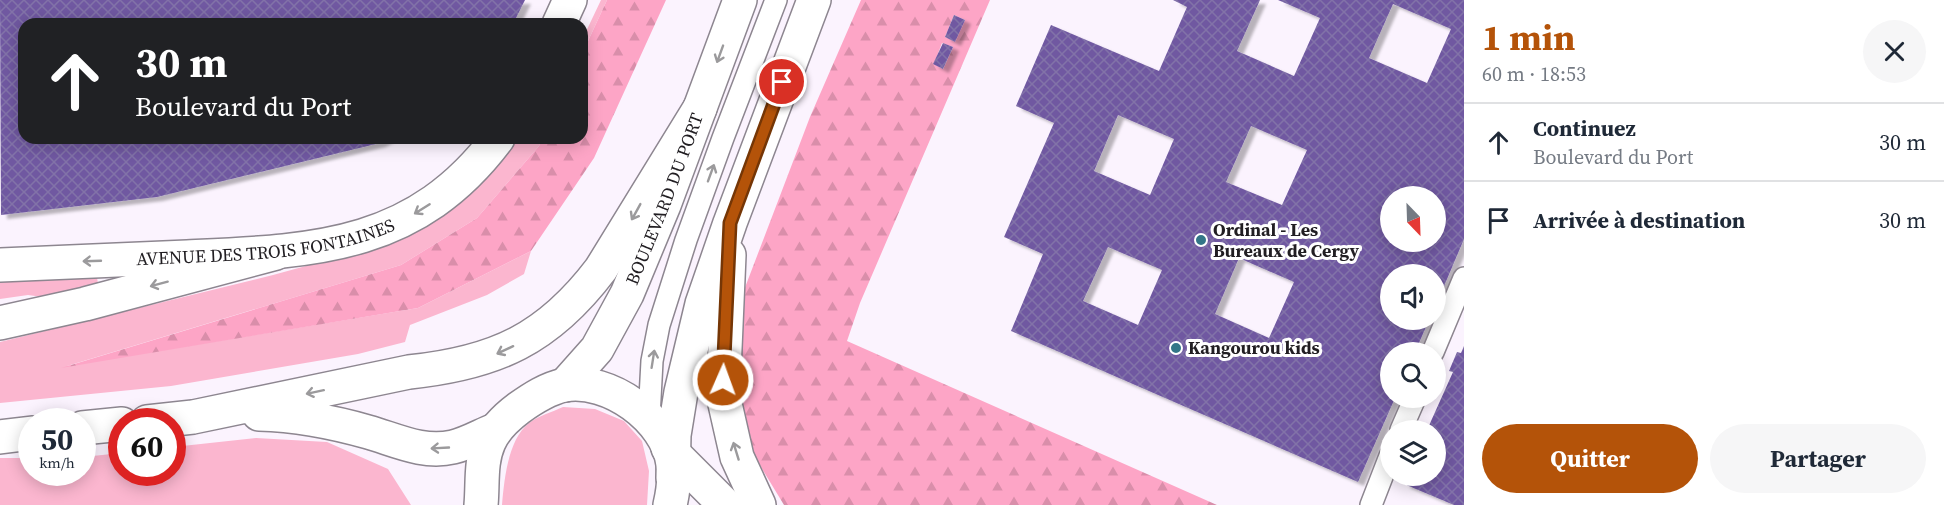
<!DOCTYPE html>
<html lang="fr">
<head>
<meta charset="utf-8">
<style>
  body { margin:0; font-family:"Source Serif 4",serif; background:#f6f6f7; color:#1f2937; height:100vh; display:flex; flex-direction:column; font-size:22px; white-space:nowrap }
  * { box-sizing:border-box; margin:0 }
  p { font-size:20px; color:#747a83 }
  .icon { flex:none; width:33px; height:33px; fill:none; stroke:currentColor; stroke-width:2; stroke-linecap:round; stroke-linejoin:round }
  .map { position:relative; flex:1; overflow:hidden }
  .details { display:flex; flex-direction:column; background:#fff; width:480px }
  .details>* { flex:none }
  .top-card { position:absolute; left:18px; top:18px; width:570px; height:126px; border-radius:18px; box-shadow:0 3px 15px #0003; background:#202124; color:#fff; overflow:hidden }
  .needle { width:39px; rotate:157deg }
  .tools { position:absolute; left:1380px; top:186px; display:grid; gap:12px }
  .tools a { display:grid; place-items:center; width:66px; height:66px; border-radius:50%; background:#fff; box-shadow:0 3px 15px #0003; font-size:30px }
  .speed { position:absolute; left:18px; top:408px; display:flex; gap:12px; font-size:30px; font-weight:700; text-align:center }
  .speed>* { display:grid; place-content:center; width:78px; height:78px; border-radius:50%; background:#fff; box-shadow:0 3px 15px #0003; line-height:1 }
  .speed small { font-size:15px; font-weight:400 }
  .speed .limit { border:9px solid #d22; background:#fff; color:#111 }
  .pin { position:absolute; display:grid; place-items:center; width:51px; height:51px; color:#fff; margin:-26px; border:3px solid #fff; border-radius:50%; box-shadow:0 2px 6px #0007 }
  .me { position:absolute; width:66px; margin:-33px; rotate:2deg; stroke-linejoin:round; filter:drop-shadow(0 0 4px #0008) }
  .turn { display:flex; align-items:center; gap:21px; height:126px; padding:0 18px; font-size:27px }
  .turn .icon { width:78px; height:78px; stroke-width:2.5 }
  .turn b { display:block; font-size:42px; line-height:51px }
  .round { display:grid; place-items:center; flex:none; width:63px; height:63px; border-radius:32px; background:#f6f6f7 }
  .summary { display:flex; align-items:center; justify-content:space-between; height:102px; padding:0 18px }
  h1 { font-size:36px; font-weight:700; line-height:45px; color:#b45309 }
  .action { display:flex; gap:12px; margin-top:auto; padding:12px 18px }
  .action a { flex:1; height:69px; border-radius:36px; background:#b45309; color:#fff; font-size:24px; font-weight:700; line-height:69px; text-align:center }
  .action a+a { background:#f6f6f7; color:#1f2937 }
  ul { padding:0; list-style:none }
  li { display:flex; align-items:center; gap:18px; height:78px; padding:0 18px; border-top:2px solid #e0e1e3 }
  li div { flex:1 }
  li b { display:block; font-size:22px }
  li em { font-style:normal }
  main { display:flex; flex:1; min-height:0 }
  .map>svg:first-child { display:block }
  .green { fill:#fbb6cf }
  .forest { fill:url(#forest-firs); fill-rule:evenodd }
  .building { fill:url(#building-cross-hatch); fill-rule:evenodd; filter:url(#shadow) }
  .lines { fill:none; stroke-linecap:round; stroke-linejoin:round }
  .service-casing { stroke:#8d8690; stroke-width:24 }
  .minor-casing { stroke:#8d8690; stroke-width:36 }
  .primary-casing { stroke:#8d8690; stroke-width:36 }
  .motorway-casing { stroke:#8d8690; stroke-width:36 }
  .service { stroke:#fff; stroke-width:21 }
  .minor { stroke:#fff; stroke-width:33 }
  .primary { stroke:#fff; stroke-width:33 }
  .motorway { stroke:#fff; stroke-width:33 }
  .oneway { stroke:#9b9a9c }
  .route-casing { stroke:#753606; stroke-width:15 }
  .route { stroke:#b45309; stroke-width:10 }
  .poi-dot { fill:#337687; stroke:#fff; stroke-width:2 }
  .labels { text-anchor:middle; stroke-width:6; stroke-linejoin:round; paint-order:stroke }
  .street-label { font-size:18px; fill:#211e22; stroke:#fff }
  .poi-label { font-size:18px; font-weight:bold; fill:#211e22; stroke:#fff; text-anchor:start }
</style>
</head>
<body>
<main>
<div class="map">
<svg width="1464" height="505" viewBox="0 0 1464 505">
  <defs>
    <pattern id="forest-firs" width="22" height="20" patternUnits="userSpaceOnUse" patternTransform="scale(1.5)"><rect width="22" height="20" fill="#fda5c6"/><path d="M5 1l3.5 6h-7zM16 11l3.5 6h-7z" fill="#d98eaa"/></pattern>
    <pattern id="building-cross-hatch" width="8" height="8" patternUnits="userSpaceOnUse" patternTransform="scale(1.5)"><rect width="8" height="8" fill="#6f59a1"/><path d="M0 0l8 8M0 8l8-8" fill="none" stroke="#8272a8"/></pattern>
    <filter id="shadow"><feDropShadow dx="6" dy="4" stdDeviation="1.5" flood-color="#0004"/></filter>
  </defs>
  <rect width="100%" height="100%" fill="#fbf3fe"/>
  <!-- green -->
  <path class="green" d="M601,0H607L582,54V40Z
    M518,138H543L539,146L477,218L401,265L67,366L418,308L531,251L524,274L487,295L410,325L405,342L358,354L171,386L0,403V342L273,275L346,255L457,202L498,166Z
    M96,272L99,289L50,298L28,295L0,299V279Z
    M563,407L595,409L624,421L642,441L649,471L647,505H502C504,481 508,439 529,423C538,416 552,412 563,407Z
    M256,438L327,442L388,469L411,505H0V458H31L32,472H82L83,457L121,453L122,472H172L173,447Z"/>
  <!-- forest -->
  <path class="forest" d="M607,0H666L594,158L531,251L418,308L61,368L401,265L477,218L539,146L543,138H582V54Z
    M861,0H990L860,303L847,341L1217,505H784L750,449L738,415L741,298L810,117ZM954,15L965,20L954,41L945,37ZM942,43L953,47L943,69L934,64Z"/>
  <!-- building -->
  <path class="building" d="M0,0H525L513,24H24V138H389L380,143L157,197L1,215Z
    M1173,0H1260L1237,51L1294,76L1320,18L1278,0H1464V239L1436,305V274H1390V320H1429L1415,352H1390V398H1395L1358,482L1011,331L1043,254L1004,237L1054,123L1016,106L1051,25L1159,71L1187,7ZM1393,4L1451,29L1427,83L1369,58ZM1118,115L1174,139L1150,195L1094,171ZM1251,126L1307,150L1282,205L1226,182ZM1390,196H1436V242H1390ZM1108,247L1162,270L1138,325L1083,301ZM1239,258L1294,282L1269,338L1215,314Z
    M954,15L965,20L955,42L945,37Z
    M943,43L953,47L943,69L933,64Z
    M1464,346V505H1454L1404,484L1408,476H1436V430H1427L1453,372L1449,371L1457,352L1461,353Z"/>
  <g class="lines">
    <!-- service casing -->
    <g class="service-casing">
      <path id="service" d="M1433,352L1464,278
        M649,417L652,361L659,325L686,240L723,138L776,0
        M1401,430L1415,398
        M1371,505L1390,456"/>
    </g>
    <!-- minor casing -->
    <g class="minor-casing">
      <g id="minor">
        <path d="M559,24L570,0"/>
        <path id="s1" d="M0,265C62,262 125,260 187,257C314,251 415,249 498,138"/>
      </g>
    </g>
    <!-- primary casing -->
    <g class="primary-casing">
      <g id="primary">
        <path d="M729,255L723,395L737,457L759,505"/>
        <path id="s2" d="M565,385L597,349L627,294L664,205L740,0"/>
        <path d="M668,448L725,505"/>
        <path d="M673,478L674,435L681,392L702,304L730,223L814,0"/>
        <path d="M481,505C483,484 480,462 489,442C495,428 507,417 519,408C533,398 547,389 564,385C609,377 667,419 673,464C675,477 673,492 670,505"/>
      </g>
    </g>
    <!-- motorway casing -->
    <g class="motorway-casing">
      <path id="motorway" d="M0,323L85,304L276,253
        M259,414C296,415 333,422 368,432C396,440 423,454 453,447C467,444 482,435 495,430
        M147,422L193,417L409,372C496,363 548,339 601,269L700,108
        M82,428L122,424
        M0,437L32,433"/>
    </g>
    <!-- service -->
    <use href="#service" class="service"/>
    <!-- minor -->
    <use href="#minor" class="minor"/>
    <!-- primary -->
    <use href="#primary" class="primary"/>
    <!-- motorway -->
    <use href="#motorway" class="motorway"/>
  </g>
  <!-- one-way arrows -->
  <defs><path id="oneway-shaft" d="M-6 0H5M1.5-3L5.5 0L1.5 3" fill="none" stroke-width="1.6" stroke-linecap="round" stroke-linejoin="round" transform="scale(1.5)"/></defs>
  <g class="oneway">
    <use href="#oneway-shaft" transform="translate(720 54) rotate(110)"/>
    <use href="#oneway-shaft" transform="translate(711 173) rotate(-70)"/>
    <use href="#oneway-shaft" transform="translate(422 209) rotate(148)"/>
    <use href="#oneway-shaft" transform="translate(636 212) rotate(119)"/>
    <use href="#oneway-shaft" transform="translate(92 261) rotate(178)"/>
    <use href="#oneway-shaft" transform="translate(159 284) rotate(165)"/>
    <use href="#oneway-shaft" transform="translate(505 350) rotate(155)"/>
    <use href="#oneway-shaft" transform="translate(653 359) rotate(-81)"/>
    <use href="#oneway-shaft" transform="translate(315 392) rotate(168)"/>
    <use href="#oneway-shaft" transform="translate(440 448) rotate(177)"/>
    <use href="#oneway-shaft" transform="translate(736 451) rotate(-107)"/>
  </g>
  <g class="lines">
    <!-- route casing -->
    <g class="route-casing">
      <path id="route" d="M723,380L730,223L782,82"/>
    </g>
    <!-- route -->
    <use href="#route" class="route"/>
  </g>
  <!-- markers -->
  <g class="poi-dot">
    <circle cx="1201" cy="240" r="6"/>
    <circle cx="1176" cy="348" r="6"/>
  </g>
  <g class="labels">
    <!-- street labels -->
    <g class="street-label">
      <text dy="6" stroke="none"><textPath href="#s2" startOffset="213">BOULEVARD DU PORT</textPath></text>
      <text dy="6" stroke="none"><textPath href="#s1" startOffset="267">AVENUE DES TROIS FONTAINES</textPath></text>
    </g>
    <!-- poi labels -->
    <g class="poi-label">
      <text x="1213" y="236">Ordinal - Les<tspan x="1213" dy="21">Bureaux de Cergy</tspan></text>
      <text x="1188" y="354">Kangourou kids</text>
    </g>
  </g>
</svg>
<div class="tools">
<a><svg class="needle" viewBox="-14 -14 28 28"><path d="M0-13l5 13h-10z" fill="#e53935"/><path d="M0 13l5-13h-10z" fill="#747a83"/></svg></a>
<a><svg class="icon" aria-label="sound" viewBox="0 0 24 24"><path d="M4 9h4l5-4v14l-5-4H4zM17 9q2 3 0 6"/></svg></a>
<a><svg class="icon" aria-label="search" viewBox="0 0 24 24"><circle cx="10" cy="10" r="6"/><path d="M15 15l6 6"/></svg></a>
<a><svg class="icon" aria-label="layers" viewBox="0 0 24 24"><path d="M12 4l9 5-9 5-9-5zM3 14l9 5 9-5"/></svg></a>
</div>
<div class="speed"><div>50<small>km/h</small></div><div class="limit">60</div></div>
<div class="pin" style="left:782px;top:82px;background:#d93025"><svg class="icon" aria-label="arrive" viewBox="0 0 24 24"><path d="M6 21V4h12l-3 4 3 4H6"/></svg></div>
<svg class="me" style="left:723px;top:380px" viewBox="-20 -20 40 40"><circle r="17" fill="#b45309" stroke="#fff" stroke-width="3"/><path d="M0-11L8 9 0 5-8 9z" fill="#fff"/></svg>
<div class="top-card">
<div class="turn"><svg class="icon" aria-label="ahead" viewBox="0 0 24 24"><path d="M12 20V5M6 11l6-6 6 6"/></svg><div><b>30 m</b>Boulevard du Port</div></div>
</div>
</div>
<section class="details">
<div class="summary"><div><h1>1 min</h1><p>60 m · 18:53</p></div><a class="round"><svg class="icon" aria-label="close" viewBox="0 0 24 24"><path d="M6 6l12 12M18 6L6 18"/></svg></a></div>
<ul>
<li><svg class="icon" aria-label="ahead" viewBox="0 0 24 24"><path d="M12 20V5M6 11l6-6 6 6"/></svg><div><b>Continuez</b><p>Boulevard du Port</p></div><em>30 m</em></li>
<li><svg class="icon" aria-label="arrive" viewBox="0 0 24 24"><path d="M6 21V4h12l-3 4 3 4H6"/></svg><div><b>Arrivée à destination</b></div><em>30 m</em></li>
</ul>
<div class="action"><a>Quitter</a><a>Partager</a></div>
</section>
</main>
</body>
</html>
